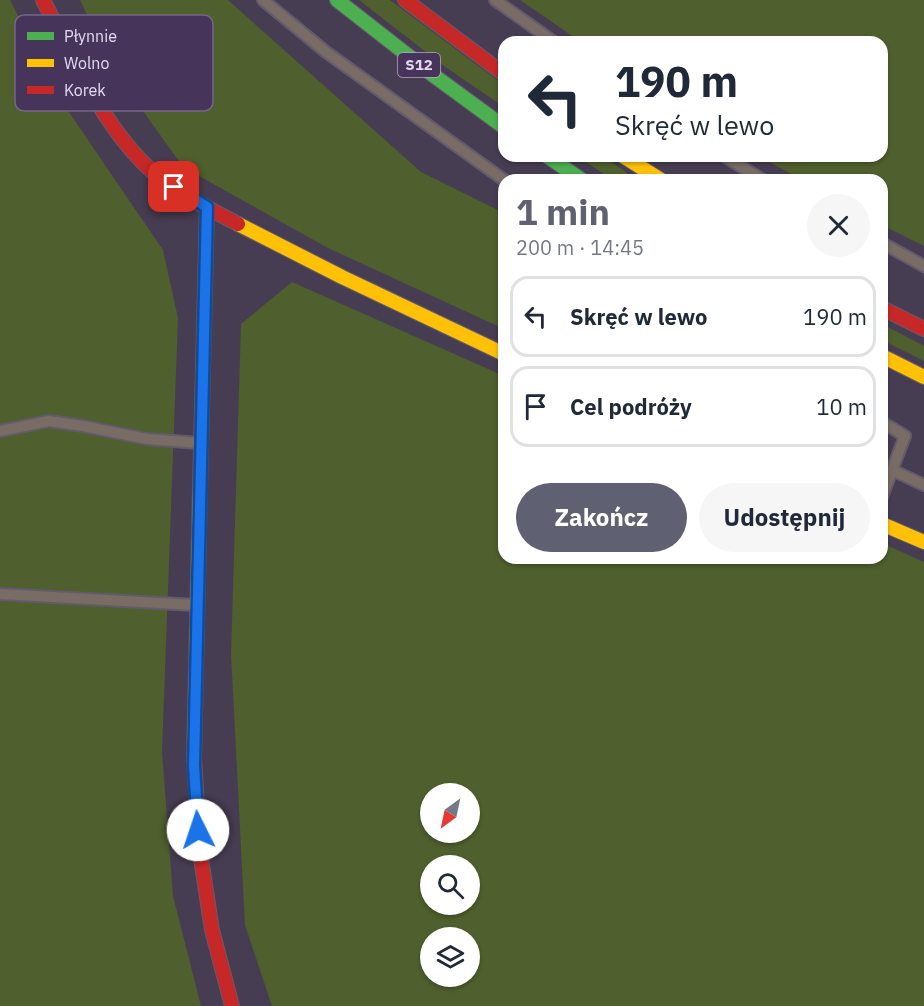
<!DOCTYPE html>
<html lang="pl">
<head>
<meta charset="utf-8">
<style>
  body { margin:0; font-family:"IBM Plex Sans",sans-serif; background:#f6f6f7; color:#1f2937; height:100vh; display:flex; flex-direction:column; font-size:22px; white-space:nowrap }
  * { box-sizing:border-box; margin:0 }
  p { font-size:20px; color:#747a83 }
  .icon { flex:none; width:33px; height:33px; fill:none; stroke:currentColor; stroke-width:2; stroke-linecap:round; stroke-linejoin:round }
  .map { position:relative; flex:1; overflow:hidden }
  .sheet { position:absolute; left:498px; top:174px; width:390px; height:390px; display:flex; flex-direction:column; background:#fff; border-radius:18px; box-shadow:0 2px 4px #0004 }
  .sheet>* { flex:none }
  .guide { position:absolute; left:498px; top:36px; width:390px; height:126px; border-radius:18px; box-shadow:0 2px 4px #0004; background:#fff; color:#1f2937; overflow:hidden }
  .needle { width:39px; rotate:213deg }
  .buttons { position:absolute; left:420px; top:783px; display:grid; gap:12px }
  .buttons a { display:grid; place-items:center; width:60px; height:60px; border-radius:50%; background:#fff; box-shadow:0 2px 4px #0004; font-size:30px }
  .pin { position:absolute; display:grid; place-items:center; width:51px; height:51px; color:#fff; margin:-26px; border-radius:12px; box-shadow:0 3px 9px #0006 }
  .me { position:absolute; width:66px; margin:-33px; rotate:356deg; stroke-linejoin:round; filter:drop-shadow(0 0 4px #0008) }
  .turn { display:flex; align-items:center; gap:21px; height:126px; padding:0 18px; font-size:27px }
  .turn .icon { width:78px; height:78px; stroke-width:2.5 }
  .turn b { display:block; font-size:42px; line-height:51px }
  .round { display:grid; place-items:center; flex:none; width:63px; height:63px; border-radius:32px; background:#f6f6f7 }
  .headline { display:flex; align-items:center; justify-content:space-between; height:102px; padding:0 18px }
  h1 { font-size:36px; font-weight:700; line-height:45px; color:#5f6072 }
  .action { display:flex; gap:12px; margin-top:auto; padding:12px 18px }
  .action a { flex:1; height:69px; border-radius:36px; background:#5f6072; color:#fff; font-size:24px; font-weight:700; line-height:69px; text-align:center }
  .action a+a { background:#f6f6f7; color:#1f2937 }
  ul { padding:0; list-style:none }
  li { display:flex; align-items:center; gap:18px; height:81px; margin:0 12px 9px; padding:0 6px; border:3px solid #e0e1e3; border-radius:18px }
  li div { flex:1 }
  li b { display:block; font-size:22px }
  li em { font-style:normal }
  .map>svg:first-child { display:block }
  .green { fill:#4f5f2d; fill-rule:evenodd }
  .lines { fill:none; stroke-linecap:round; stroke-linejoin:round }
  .lane-casing { stroke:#635b6d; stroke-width:14 }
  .fast-casing { stroke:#635b6d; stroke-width:16 }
  .slow-casing { stroke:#635b6d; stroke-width:16 }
  .jam-casing { stroke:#635b6d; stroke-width:16 }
  .lane { stroke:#786c65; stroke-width:10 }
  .fast { stroke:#4caf50; stroke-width:14 }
  .slow { stroke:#ffc107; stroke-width:14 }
  .jam { stroke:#c62828; stroke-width:14 }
  .route-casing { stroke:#114b97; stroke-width:15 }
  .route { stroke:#1a73e8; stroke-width:10 }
  .labels { text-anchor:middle; stroke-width:6; stroke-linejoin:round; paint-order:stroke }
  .shield { fill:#46345b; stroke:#b5a8c5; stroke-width:1.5 }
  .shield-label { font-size:15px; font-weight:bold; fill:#e4daf2 }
  .key { fill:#46345b; stroke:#756688; stroke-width:1.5 }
  .key-label { font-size:16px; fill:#e4daf2 }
</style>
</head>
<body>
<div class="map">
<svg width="924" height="1006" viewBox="0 0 924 1006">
  <rect width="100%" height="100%" fill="#473d52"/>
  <!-- green -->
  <path class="green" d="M0,0H10L60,99L163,250L178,318L162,752L173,896L201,1006H0Z
    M80,0H228L421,172L504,213V329L328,248L183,167L113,69Z
    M359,0H390L504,85V107L444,66Z
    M520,0H924V246L882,225V180H802L759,156H882V42H581Z
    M577,156H603L637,180H613Z
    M292,282L504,376V558H882V543L924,562V1006H272L245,925L231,654L241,324ZM430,794H470V832H430ZM430,866H470V904H430ZM430,938H470V976H430Z
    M882,324L924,346V361L882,340Z"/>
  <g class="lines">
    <!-- lane casing -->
    <g class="lane-casing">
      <path id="lane" d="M263,0L326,52L504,180
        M495,0L554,42
        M724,156L763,180
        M882,243L924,266
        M882,422L905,436L892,470
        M0,431L49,421L83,426L147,439L199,443
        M882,497L892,470L924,485
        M0,594L195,605"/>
    </g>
    <!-- fast casing -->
    <g class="fast-casing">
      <path id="fast" d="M337,0L433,75L504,127
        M547,156L582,180"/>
    </g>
    <!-- slow casing -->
    <g class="slow-casing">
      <path id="slow" d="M623,156L661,180
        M238,224L342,277L504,354
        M882,356L924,377
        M882,524L924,542
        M194,758L200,489"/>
    </g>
    <!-- jam casing -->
    <g class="jam-casing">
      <path id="jam" d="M43,0C73,58 105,131 155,174C180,195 210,209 238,224
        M405,0L504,74
        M882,308L924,329
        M200,489L207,207
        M194,758L200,852L212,930L232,1006"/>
    </g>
    <!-- lane -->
    <use href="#lane" class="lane"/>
    <!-- fast -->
    <use href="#fast" class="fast"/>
    <!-- slow -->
    <use href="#slow" class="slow"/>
    <!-- jam -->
    <use href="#jam" class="jam"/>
  </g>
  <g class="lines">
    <!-- route casing -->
    <g class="route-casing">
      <path id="route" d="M174,187L207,207L194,765L198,830"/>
    </g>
    <!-- route -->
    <use href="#route" class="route"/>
  </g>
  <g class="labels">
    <!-- shield labels -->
    <rect class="shield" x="398" y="53" width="42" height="24" rx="4.5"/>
    <g class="shield-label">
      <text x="419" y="70">S12</text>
    </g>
  </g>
  <!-- legend -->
  <rect x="15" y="15" width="198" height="96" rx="9" class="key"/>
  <rect x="27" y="32" width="27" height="8" fill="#4caf50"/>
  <rect x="27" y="59" width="27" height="8" fill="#ffc107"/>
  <rect x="27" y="86" width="27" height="8" fill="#c62828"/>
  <g class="key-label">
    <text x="64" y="42">Płynnie</text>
    <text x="64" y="69">Wolno</text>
    <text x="64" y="96">Korek</text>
  </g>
</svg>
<div class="buttons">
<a><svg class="needle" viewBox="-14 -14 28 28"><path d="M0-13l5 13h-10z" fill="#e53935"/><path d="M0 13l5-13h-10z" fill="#747a83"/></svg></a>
<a><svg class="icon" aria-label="search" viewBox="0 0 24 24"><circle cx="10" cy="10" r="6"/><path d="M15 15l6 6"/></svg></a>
<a><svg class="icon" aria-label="layers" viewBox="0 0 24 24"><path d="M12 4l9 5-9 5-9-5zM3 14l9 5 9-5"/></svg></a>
</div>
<div class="pin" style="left:174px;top:187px;background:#d93025"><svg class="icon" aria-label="arrive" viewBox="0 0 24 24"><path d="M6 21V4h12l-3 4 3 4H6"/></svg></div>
<svg class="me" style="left:198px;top:830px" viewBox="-20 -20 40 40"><circle r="19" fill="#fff"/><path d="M0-13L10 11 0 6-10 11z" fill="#1a73e8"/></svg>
<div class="guide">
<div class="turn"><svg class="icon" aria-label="left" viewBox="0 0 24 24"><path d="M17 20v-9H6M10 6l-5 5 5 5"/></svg><div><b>190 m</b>Skręć w lewo</div></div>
</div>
<section class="sheet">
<div class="headline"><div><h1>1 min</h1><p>200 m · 14:45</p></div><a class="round"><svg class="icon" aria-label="close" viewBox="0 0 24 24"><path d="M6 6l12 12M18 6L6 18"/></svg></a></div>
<ul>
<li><svg class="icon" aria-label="left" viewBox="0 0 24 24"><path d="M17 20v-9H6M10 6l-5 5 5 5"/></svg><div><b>Skręć w lewo</b></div><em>190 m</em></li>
<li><svg class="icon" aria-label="arrive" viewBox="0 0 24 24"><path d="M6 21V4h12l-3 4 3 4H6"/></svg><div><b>Cel podróży</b></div><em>10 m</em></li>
</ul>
<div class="action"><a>Zakończ</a><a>Udostępnij</a></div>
</section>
</div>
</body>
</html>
